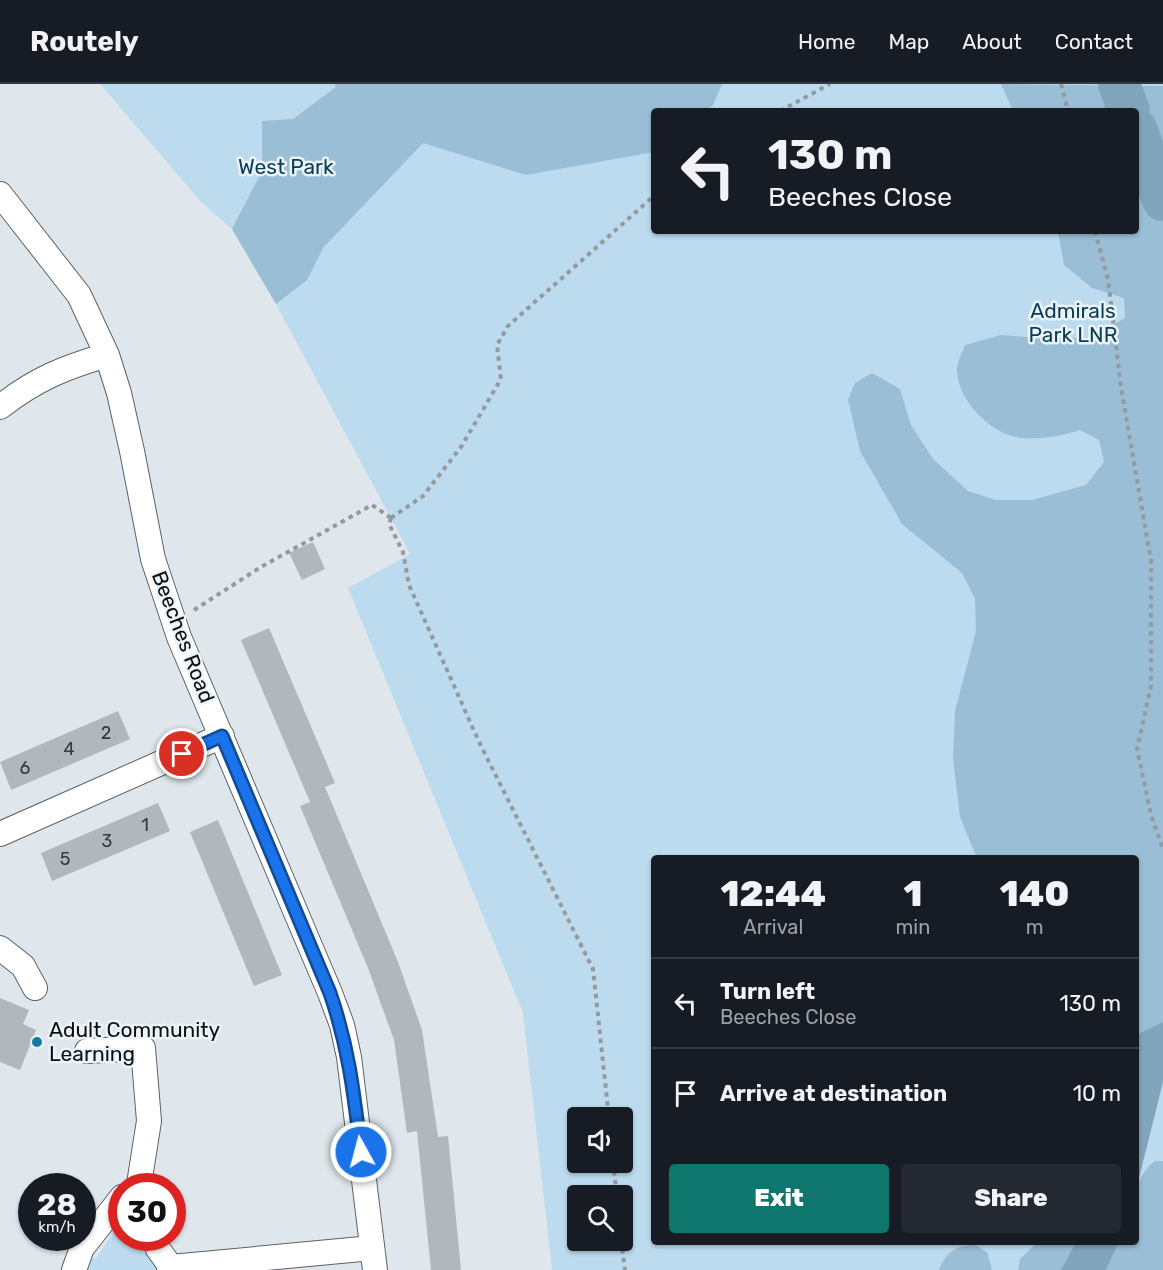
<!DOCTYPE html>
<html lang="en">
<head>
<meta charset="utf-8">
<style>
  body { margin:0; font-family:Rubik,sans-serif; background:#242831; color:#f1f3f6; height:100vh; display:flex; flex-direction:column; font-size:22px; white-space:nowrap }
  * { box-sizing:border-box; margin:0 }
  p { font-size:20px; color:#9ea1a6 }
  .icon { flex:none; width:33px; height:33px; fill:none; stroke:currentColor; stroke-width:2; stroke-linecap:round; stroke-linejoin:round }
  .map { position:relative; flex:1; overflow:hidden }
  .details { position:absolute; left:651px; top:771px; width:488px; height:390px; display:flex; flex-direction:column; background:#171b24; border-radius:6px; box-shadow:0 2px 4px #0004 }
  .details>* { flex:none }
  .top-card { position:absolute; left:651px; top:24px; width:488px; height:126px; border-radius:6px; box-shadow:0 2px 4px #0004; background:#171b24; color:#f1f3f6; overflow:hidden }
  .controls { position:absolute; left:567px; top:1023px; display:grid; gap:12px }
  .controls a { display:grid; place-items:center; width:66px; height:66px; border-radius:6px; background:#171b24; box-shadow:0 2px 4px #0004; font-size:30px }
  .speed { position:absolute; left:18px; top:1089px; display:flex; gap:12px; font-size:30px; font-weight:700; text-align:center }
  .speed>* { display:grid; place-content:center; width:78px; height:78px; border-radius:50%; background:#171b24; box-shadow:0 2px 4px #0004; line-height:1 }
  .speed small { font-size:15px; font-weight:400 }
  .speed .limit { border:9px solid #d22; background:#fff; color:#111 }
  .pin { position:absolute; display:grid; place-items:center; width:51px; height:51px; color:#fff; margin:-26px; border:3px solid #fff; border-radius:50%; box-shadow:0 2px 6px #0007 }
  .me { position:absolute; width:66px; margin:-33px; rotate:353deg; stroke-linejoin:round; filter:drop-shadow(0 0 4px #0008) }
  .turn { display:flex; align-items:center; gap:21px; height:126px; padding:0 18px; font-size:27px }
  .turn .icon { width:78px; height:78px; stroke-width:2.5 }
  .turn b { display:block; font-size:42px; line-height:51px }
  .eta { display:flex; justify-content:space-evenly; align-items:center; height:102px; text-align:center }
  .eta b { font-size:36px; font-weight:800; line-height:42px }
  .button { display:flex; gap:12px; margin-top:auto; padding:12px 18px }
  .button a { flex:1; height:69px; border-radius:6px; background:#0f766e; color:#fff; font-size:24px; font-weight:800; line-height:69px; text-align:center }
  .button a+a { background:#242831; color:#f1f3f6 }
  ul { padding:0; list-style:none }
  li { display:flex; align-items:center; gap:18px; height:90px; padding:0 18px; border-top:2px solid #363941 }
  li div { flex:1 }
  li b { display:block; font-size:22px }
  li em { font-style:normal }
  header { display:flex; align-items:center; gap:36px; box-sizing:border-box; height:84px; padding:0 30px; background:#171b24; border-bottom:2px solid #363941 }
  header strong { font-size:28px }
  nav { display:flex; gap:33px; margin-inline-start:auto; font-size:21px }
  .map>svg:first-child { display:block }
  .green { fill:#bddbef; fill-rule:evenodd }
  .forest { fill:#99bed6 }
  .water { fill:#80a5bc }
  .lines { fill:none; stroke-linecap:round; stroke-linejoin:round }
  .river { stroke:#80a5bc; stroke-width:42 }
  .building { fill:#b0b8bd }
  .minor-casing { stroke:#5b6266; stroke-width:26 }
  .path { stroke:#949a9e; stroke-width:4; stroke-dasharray:4.5 4.5; stroke-linecap:butt }
  .minor { stroke:#fff; stroke-width:24 }
  .route-casing { stroke:#114b97; stroke-width:15 }
  .route { stroke:#1a73e8; stroke-width:10 }
  .poi-dot { fill:#1877a4; stroke:#ecf4fa; stroke-width:2 }
  .labels { text-anchor:middle; stroke-width:5; stroke-linejoin:round; paint-order:stroke }
  .number-label { font-size:18px; fill:#363a3c }
  .park-label { font-size:21px; fill:#0a3c54; stroke:#ecf4fa }
  .street-label { font-size:21px; fill:#0d1011; stroke:#ecf4fa }
  .poi-label { font-size:21px; fill:#0d1011; stroke:#ecf4fa; text-anchor:start }
</style>
</head>
<body>
<header>
<strong>Routely</strong>
<nav><a>Home</a><a>Map</a><a>About</a><a>Contact</a></nav>
</header>
<div class="map">
<svg width="1163" height="1186" viewBox="0 0 1163 1186">
  <rect width="100%" height="100%" fill="#dfe7ec"/>
  <!-- green -->
  <path class="green" d="M100,0H1163V1186H552L523,929L348,504L410,470L276,220L232,145L201,118ZM654,27H1136V147H654ZM654,774H1136V1158H654ZM578,1034H622V1078H578ZM578,1112H622V1156H578Z
    M121,1125L122,1154H145L157,1186H86L87,1176L96,1174L121,1138L119,1129Z"/>
  <!-- forest -->
  <path class="forest" d="M334,0H722L713,21L705,27H654V68L526,91L423,59L323,164L307,196L276,220L232,145L262,87V37L293,35L336,3Z
    M1001,0L1163,2V938L1136,951V774H977L960,733L953,674L955,627L976,547L975,515L962,489L902,440L860,367L848,316L855,299L872,289L900,305L911,341L933,375L968,407L996,416H1032L1086,401L1104,378L1099,356L1080,346C1062,352 1034,357 1016,353C988,347 959,316 957,288C956,280 962,269 965,261L1001,251L1053,255L1090,253L1125,234L1124,214L1092,204L1064,181L1058,147H1136V27H1013Z
    M1155,1077H1163V1186H1106L1119,1158H1136C1136,1127 1128,1098 1155,1077Z
    M1038,1158H1076L1061,1186H1018L1020,1175Z
    M975,1161L987,1168L992,1186H939C947,1167 955,1162 975,1161Z"/>
  <!-- water -->
  <path class="water" d="M1163,938V998L1136,1106V951Z
    M1076,1158H1119L1106,1186H1061Z"/>
  <g class="lines">
    <!-- river -->
    <path class="river" d="M1119,0L1129,27
      M1136,45L1163,116"/>
  </g>
  <!-- building -->
  <path class="building" d="M313,458L325,485L302,496L289,469Z
    M269,544L335,699L325,703L398,878L422,946L438,1053L448,1052L461,1186H431L417,1047L407,1049L394,956L368,884L300,722L310,718L241,556Z
    M118,627L130,655L11,706L0,678Z
    M158,719L170,747L52,797L41,769Z
    M218,736L282,891L254,902L190,748Z
    M0,914L29,926L23,940L36,946L20,986L0,978Z"/>
  <g class="lines">
    <!-- minor casing -->
    <g class="minor-casing">
      <path id="minor" d="M0,110L79,211L107,271L119,309L132,367L153,475L179,553L330,909L342,941L349,973L375,1186
        M0,323C36,295 63,284 107,271
        M0,750L222,652
        M0,864L23,882L35,904
        M87,967L143,964L149,1037L139,1100L141,1102
        M155,1154L158,1165L171,1183L169,1186
        M171,1183L372,1164
        M74,1186L82,1164L122,1113"/>
    </g>
    <!-- path -->
    <path class="path" d="M1061,0L1068,27
      M780,27L830,0
      M1095,147L1108,195L1121,303L1151,477V602L1137,665L1151,731L1163,765
      M391,434L389,440L403,468L409,501L480,660L593,885L609,1034
      M391,434L423,412L461,363L501,295L497,261L508,242L654,112
      M194,526L261,483L372,421L391,434
      M613,1078L617,1112
      M621,1156L625,1186"/>
    <!-- minor -->
    <use href="#minor" class="minor"/>
  </g>
  <g class="lines">
    <!-- route casing -->
    <g class="route-casing">
      <path id="route" d="M182,670L222,652L330,909C349,964 354,1011 361,1068"/>
    </g>
    <!-- route -->
    <use href="#route" class="route"/>
  </g>
  <!-- markers -->
  <circle class="poi-dot" cx="37" cy="958" r="6"/>
  <g class="labels">
    <!-- number labels -->
    <g class="number-label">
      <text x="106" y="655">2</text>
      <text x="69" y="671">4</text>
      <text x="25" y="690">6</text>
      <text x="145" y="747">1</text>
      <text x="107" y="763">3</text>
      <text x="65" y="781">5</text>
    </g>
    <!-- park labels -->
    <g class="park-label">
      <text x="286" y="90">West Park</text>
      <text x="1073" y="234">Admirals<tspan x="1073" dy="24">Park LNR</tspan></text>
    </g>
    <!-- street labels -->
    <g class="street-label">
      <text transform="translate(183 553) rotate(69)" y="7">Beeches Road</text>
    </g>
    <!-- poi labels -->
    <g class="poi-label">
      <text x="49" y="953">Adult Community<tspan x="49" dy="24">Learning</tspan></text>
    </g>
  </g>
</svg>
<div class="controls">
<a><svg class="icon" aria-label="sound" viewBox="0 0 24 24"><path d="M4 9h4l5-4v14l-5-4H4zM17 9q2 3 0 6"/></svg></a>
<a><svg class="icon" aria-label="search" viewBox="0 0 24 24"><circle cx="10" cy="10" r="6"/><path d="M15 15l6 6"/></svg></a>
</div>
<div class="speed"><div>28<small>km/h</small></div><div class="limit">30</div></div>
<div class="pin" style="left:182px;top:670px;background:#d93025"><svg class="icon" aria-label="arrive" viewBox="0 0 24 24"><path d="M6 21V4h12l-3 4 3 4H6"/></svg></div>
<svg class="me" style="left:361px;top:1068px" viewBox="-20 -20 40 40"><circle r="17" fill="#1a73e8" stroke="#fff" stroke-width="3"/><path d="M0-11L8 9 0 5-8 9z" fill="#fff"/></svg>
<div class="top-card">
<div class="turn"><svg class="icon" aria-label="left" viewBox="0 0 24 24"><path d="M17 20v-9H6M10 6l-5 5 5 5"/></svg><div><b>130 m</b>Beeches Close</div></div>
</div>
<section class="details">
<div class="eta">
<div><b>12:44</b><p>Arrival</p></div>
<div><b>1</b><p>min</p></div>
<div><b>140</b><p>m</p></div>
</div>
<ul>
<li><svg class="icon" aria-label="left" viewBox="0 0 24 24"><path d="M17 20v-9H6M10 6l-5 5 5 5"/></svg><div><b>Turn left</b><p>Beeches Close</p></div><em>130 m</em></li>
<li><svg class="icon" aria-label="arrive" viewBox="0 0 24 24"><path d="M6 21V4h12l-3 4 3 4H6"/></svg><div><b>Arrive at destination</b></div><em>10 m</em></li>
</ul>
<div class="button"><a>Exit</a><a>Share</a></div>
</section>
</div>
</body>
</html>
